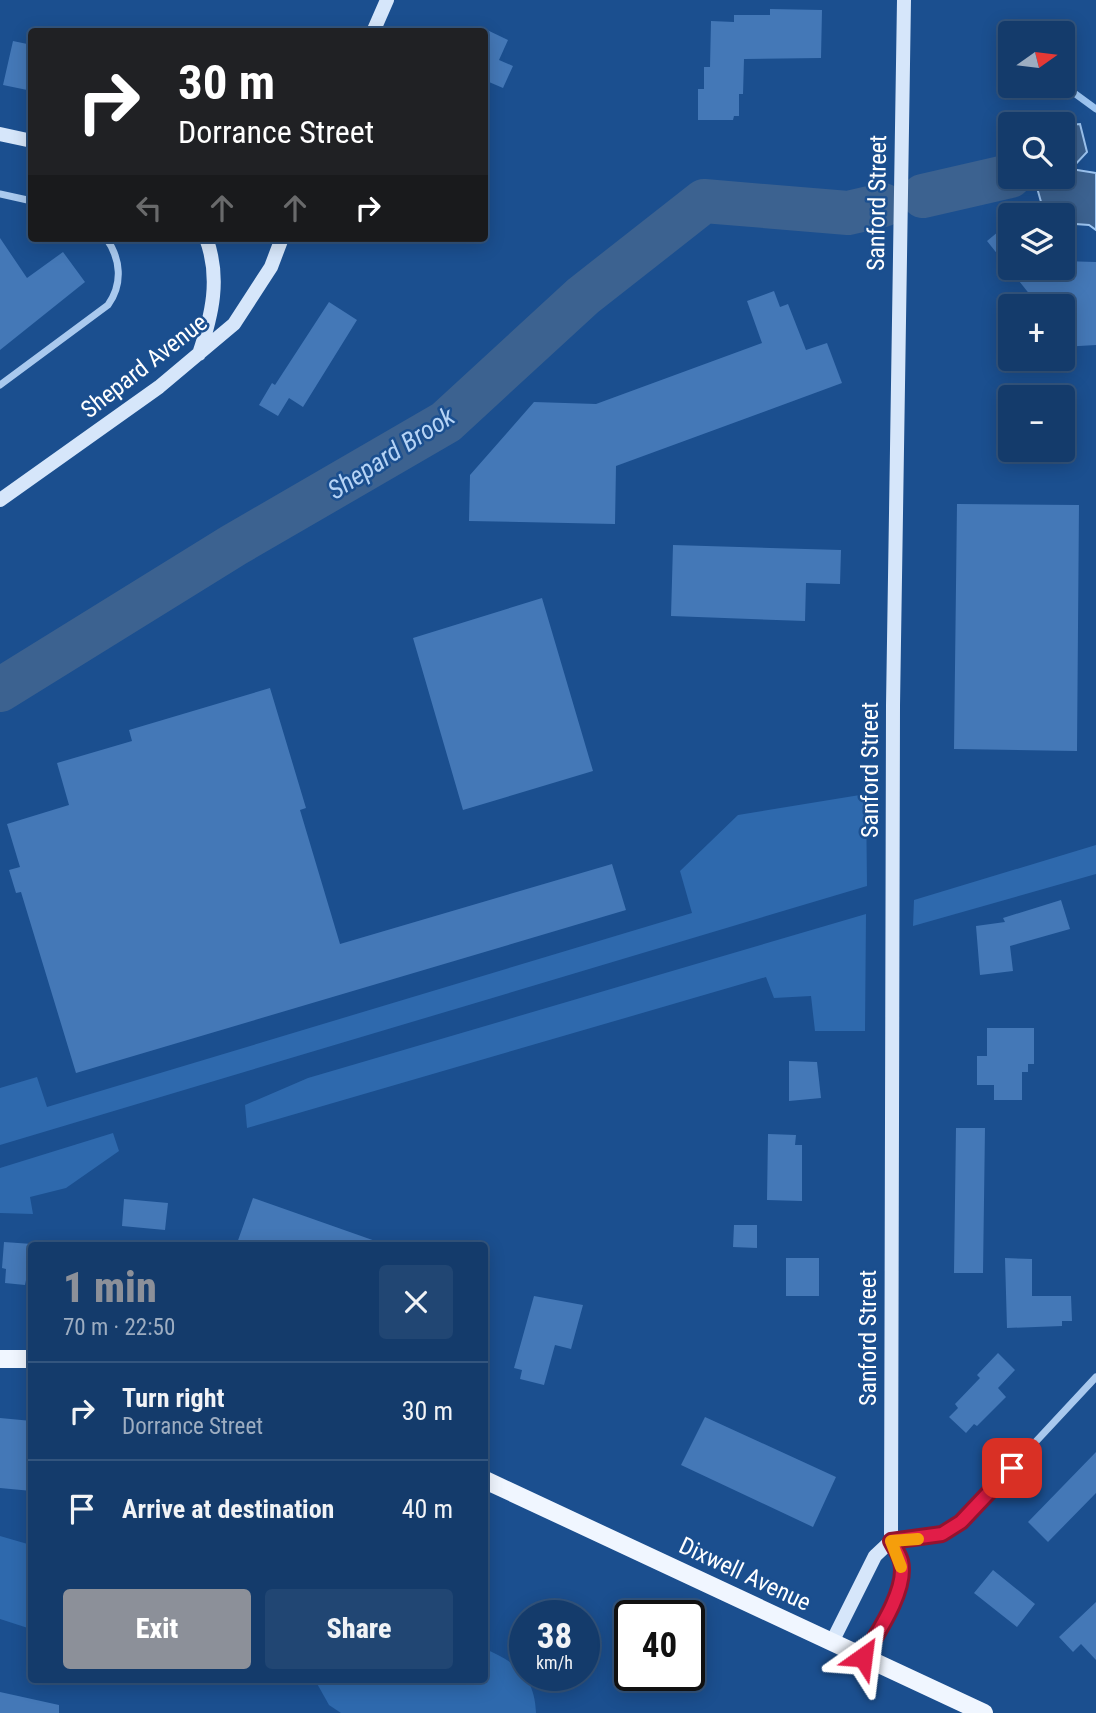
<!DOCTYPE html>
<html lang="en">
<head>
<meta charset="utf-8">
<style>
  body { margin:0; font-family:"Roboto Condensed",sans-serif; background:#214673; color:#f1f3f6; height:100vh; display:flex; flex-direction:column; font-size:26px; white-space:nowrap }
  * { box-sizing:border-box; margin:0 }
  p { font-size:23px; color:#9dadc1 }
  .icon { flex:none; width:38px; height:38px; fill:none; stroke:currentColor; stroke-width:2; stroke-linecap:round; stroke-linejoin:round }
  .map { position:relative; flex:1; overflow:hidden }
  .side { position:absolute; left:28px; top:1242px; width:460px; height:441px; display:flex; flex-direction:column; background:#143b6b; border-radius:7px; box-shadow:0 4px 18px #0003,0 0 0 2px #33557e }
  .side>* { flex:none }
  .guide { position:absolute; left:28px; top:28px; width:460px; height:214px; border-radius:7px; box-shadow:0 4px 18px #0003,0 0 0 2px #33557e; background:#202124; color:#fff; overflow:hidden }
  .needle { width:46px; rotate:76deg }
  .tools { position:absolute; left:998px; top:21px; display:grid; gap:14px }
  .tools a { display:grid; place-items:center; width:77px; height:77px; border-radius:7px; background:#143b6b; box-shadow:0 4px 18px #0003,0 0 0 2px #33557e; font-size:35px }
  .speed { position:absolute; left:509px; top:1600px; display:flex; gap:14px; font-size:35px; font-weight:700; text-align:center }
  .speed>* { display:grid; place-content:center; width:91px; height:91px; border-radius:50%; background:#143b6b; box-shadow:0 4px 18px #0003,0 0 0 2px #33557e; line-height:1 }
  .speed small { font-size:18px; font-weight:400 }
  .speed .limit { border:4px solid #111; border-radius:10px; background:#fff; color:#111 }
  .pin { position:absolute; display:grid; place-items:center; width:60px; height:60px; color:#fff; margin:-30px; border-radius:14px; box-shadow:0 4px 10px #0006 }
  .me { position:absolute; width:77px; margin:-38px; rotate:31deg; stroke-linejoin:round; filter:drop-shadow(0 0 5px #0008) }
  .turn { display:flex; align-items:center; gap:24px; height:147px; padding:0 35px; font-size:32px }
  .turn .icon { width:91px; height:91px; stroke-width:2.5 }
  .turn b { display:block; font-size:49px; line-height:60px }
  .lanes { display:flex; align-items:center; height:66px; padding:0 35px; background:#0003; justify-content:center; gap:35px; direction:ltr }
  .lanes .off { opacity:.35 }
  .round { display:grid; place-items:center; flex:none; width:74px; height:74px; border-radius:7px; background:#214673 }
  .headline { display:flex; align-items:center; justify-content:space-between; height:119px; padding:0 35px }
  h1 { font-size:42px; font-weight:800; line-height:52px; color:#8c9099 }
  .primary-button { display:flex; gap:14px; margin-top:auto; padding:14px 35px }
  .primary-button a { flex:1; height:80px; border-radius:7px; background:#8c9099; color:#fff; font-size:28px; font-weight:800; line-height:80px; text-align:center }
  .primary-button a+a { background:#214673; color:#f1f3f6 }
  ul { padding:0; list-style:none }
  li { display:flex; align-items:center; gap:21px; height:98px; padding:0 35px; border-top:2px solid #33557e }
  li div { flex:1 }
  li b { display:block; font-size:26px }
  li em { font-style:normal }
  .map>svg:first-child { display:block }
  .green { fill:#2e69ad }
  .water { fill:#3c6290; stroke:#9cc4f0; stroke-width:2 }
  .lines { fill:none; stroke-linecap:round; stroke-linejoin:round }
  .stream { stroke:#9cc4f0; stroke-width:7 }
  .river { stroke:#3c6290; stroke-width:44 }
  .building { fill:#4478b7 }
  .street { stroke:#a9c9ee; stroke-width:7 }
  .secondary { stroke:#d6e6fa; stroke-width:14 }
  .primary { stroke:#f0f6ff; stroke-width:18 }
  .route-casing { stroke:#92132f; stroke-width:18 }
  .route { stroke:#e11d48; stroke-width:12 }
  .slow { stroke:#f59e0b; stroke-width:12 }
  .labels { text-anchor:middle; stroke-width:5; stroke-linejoin:round; paint-order:stroke }
  .street-label { font-size:24px; fill:#fff; stroke:#1b4f8f }
  .water-label { font-size:26px; font-style:italic; fill:#b5d3f5; stroke:#1b4f8f }
</style>
</head>
<body>
<div class="map">
<svg width="1096" height="1713" viewBox="0 0 1096 1713">
  <rect width="100%" height="100%" fill="#1b4f8f"/>
  <!-- green -->
  <path class="green" d="M866,794L867,886L0,1145V1088L37,1077L47,1107L692,913L680,871L738,815Z
    M1096,845V874L913,926L914,900Z
    M866,914L865,1031H815L811,996L774,998L766,977L247,1128L245,1105L308,1078Z
    M113,1133L119,1151L66,1188L30,1197L33,1214L0,1213V1168Z
    M0,1536L31,1545V1629L0,1619Z
    M485,1649C516,1662 535,1677 536,1713H341L329,1705L315,1680H485Z"/>
  <!-- water -->
  <path class="water" d="M1080,124L1087,152L1071,169L1096,173V230L1089,225L1062,223V215L1043,209L1034,177H1062V132L1069,125Z"/>
  <g class="lines">
    <!-- stream -->
    <path class="stream" d="M1062,78L1070,90L1096,109"/>
    <!-- river -->
    <path class="river" d="M923,196L1010,176
      M0,690L234,545L446,422L583,296L704,201L848,213L883,205"/>
  </g>
  <!-- building -->
  <path class="building" d="M770,9L822,10L821,58L744,59L743,94H739V116H734L733,120H698V89H704V67H710L711,21L734,22V15H770Z
    M485,29L508,40L499,60L513,66L503,88L489,82L485,92Z
    M13,41L32,45V91L3,85Z
    M1010,222V268H1062V261L1096,262V345L1062,347V306H1039L987,241Z
    M0,238L27,278L63,252L85,282L0,350Z
    M774,291L780,307L788,304L806,350L827,343L842,383L616,466L615,524L469,521L470,475L534,402L596,404L762,343L747,301Z
    M329,302L357,320L303,407L289,398L278,416L259,405L272,383L275,385Z
    M957,504L1079,505L1077,751L954,749Z
    M673,545L841,550L840,584L806,583L805,621L671,616Z
    M542,598L593,771L463,810L413,638Z
    M270,688L306,808L300,810L340,944L612,864L626,910L76,1073L21,892L16,893L9,870L20,867L7,824L69,805L57,763L132,741L129,730Z
    M1061,900L1070,929L1010,946L1013,971L980,975L976,926L1005,922L1003,918Z
    M987,1028H1034V1064H1028V1072H1022V1100H994V1085H977V1056H987Z
    M789,1061L817,1062L821,1098L789,1101Z
    M956,1128H985L983,1273H954Z
    M768,1134L796,1135L795,1145H802V1201L767,1200Z
    M253,1198L381,1243L380,1246H236Z
    M124,1199L168,1203L165,1230L122,1226Z
    M734,1225H757V1248L733,1247Z
    M4,1242L32,1244V1281L26,1280L25,1285L5,1283L6,1269L2,1268Z
    M786,1258H819V1296H786Z
    M1005,1258L1032,1259V1296H1071L1072,1321H1062V1326L1007,1328Z
    M534,1296L583,1305L571,1349L555,1345L544,1385L520,1379L522,1370L514,1368Z
    M998,1353L1015,1370L998,1388L1006,1397L977,1426L974,1424L966,1433L949,1417L958,1408L955,1404L980,1378L977,1375Z
    M705,1417L836,1477L813,1527L681,1465Z
    M0,1418L32,1421V1491L0,1488Z
    M1096,1452V1493L1048,1542L1028,1522Z
    M993,1570L1035,1604L1017,1627L974,1593Z
    M1096,1602V1660L1081,1644L1073,1652L1059,1637Z
    M0,1692L59,1705V1713H0Z"/>
  <g class="lines">
    <!-- street -->
    <path class="street" d="M0,194L32,201
      M0,385L108,305C123,284 121,259 106,238
      M892,1541L942,1534L961,1522L1096,1377"/>
    <!-- secondary -->
    <path class="secondary" d="M373,32L387,0
      M0,134L32,141
      M199,354C212,315 221,278 206,238
      M0,500L159,387L234,324L271,267L282,238
      M832,1642L875,1556L891,1541
      M863,1656C877,1633 908,1589 901,1561C899,1554 894,1547 891,1541L893,706L904,0"/>
    <!-- primary -->
    <path class="primary" d="M0,1359H32
      M485,1480L984,1713"/>
  </g>
  <g class="lines">
    <!-- route casing -->
    <g class="route-casing">
      <path id="route" d="M863,1657C877,1634 908,1589 901,1561C899,1554 894,1547 891,1541L942,1534L961,1522L1012,1468"/>
    </g>
    <!-- route -->
    <use href="#route" class="route"/>
    <!-- slow -->
    <path class="slow" d="M901,1567L891,1541L918,1539"/>
  </g>
  <g class="labels">
    <!-- street labels -->
    <g class="street-label">
      <text transform="translate(877 203) rotate(-89)" y="8">Sanford Street</text>
      <text transform="translate(144 366) rotate(-38)" y="8">Shepard Avenue</text>
      <text transform="translate(870 770) rotate(-90)" y="8">Sanford Street</text>
      <text transform="translate(868 1338) rotate(-90)" y="8">Sanford Street</text>
      <text transform="translate(745 1574) rotate(25)" y="8">Dixwell Avenue</text>
    </g>
    <!-- water labels -->
    <g class="water-label">
      <text transform="translate(391 453) rotate(-33)" y="9">Shepard Brook</text>
    </g>
  </g>
</svg>
<div class="tools">
<a><svg class="needle" viewBox="-14 -14 28 28"><path d="M0-13l5 13h-10z" fill="#e53935"/><path d="M0 13l5-13h-10z" fill="#9dadc1"/></svg></a>
<a><svg class="icon" aria-label="search" viewBox="0 0 24 24"><circle cx="10" cy="10" r="6"/><path d="M15 15l6 6"/></svg></a>
<a><svg class="icon" aria-label="layers" viewBox="0 0 24 24"><path d="M12 4l9 5-9 5-9-5zM3 14l9 5 9-5"/></svg></a>
<a>+</a>
<a>−</a>
</div>
<div class="speed"><div>38<small>km/h</small></div><div class="limit">40</div></div>
<div class="pin" style="left:1012px;top:1468px;background:#d93025"><svg class="icon" aria-label="arrive" viewBox="0 0 24 24"><path d="M6 21V4h12l-3 4 3 4H6"/></svg></div>
<svg class="me" style="left:863px;top:1657px" viewBox="-20 -20 40 40"><path d="M0-17L14 15 0 8-14 15z" fill="#e11d48" stroke="#fff" stroke-width="4"/></svg>
<div class="guide">
<div class="turn"><svg class="icon" aria-label="right" viewBox="0 0 24 24"><path d="M7 20v-9h11M14 6l5 5-5 5"/></svg><div><b>30 m</b>Dorrance Street</div></div>
<div class="lanes"><svg class="icon off" aria-label="left" viewBox="0 0 24 24"><path d="M17 20v-9H6M10 6l-5 5 5 5"/></svg><svg class="icon off" aria-label="ahead" viewBox="0 0 24 24"><path d="M12 20V5M6 11l6-6 6 6"/></svg><svg class="icon off" aria-label="ahead" viewBox="0 0 24 24"><path d="M12 20V5M6 11l6-6 6 6"/></svg><svg class="icon" aria-label="right" viewBox="0 0 24 24"><path d="M7 20v-9h11M14 6l5 5-5 5"/></svg></div>
</div>
<section class="side">
<div class="headline"><div><h1>1 min</h1><p>70 m · 22:50</p></div><a class="round"><svg class="icon" aria-label="close" viewBox="0 0 24 24"><path d="M6 6l12 12M18 6L6 18"/></svg></a></div>
<ul>
<li><svg class="icon" aria-label="right" viewBox="0 0 24 24"><path d="M7 20v-9h11M14 6l5 5-5 5"/></svg><div><b>Turn right</b><p>Dorrance Street</p></div><em>30 m</em></li>
<li><svg class="icon" aria-label="arrive" viewBox="0 0 24 24"><path d="M6 21V4h12l-3 4 3 4H6"/></svg><div><b>Arrive at destination</b></div><em>40 m</em></li>
</ul>
<div class="primary-button"><a>Exit</a><a>Share</a></div>
</section>
</div>
</body>
</html>
